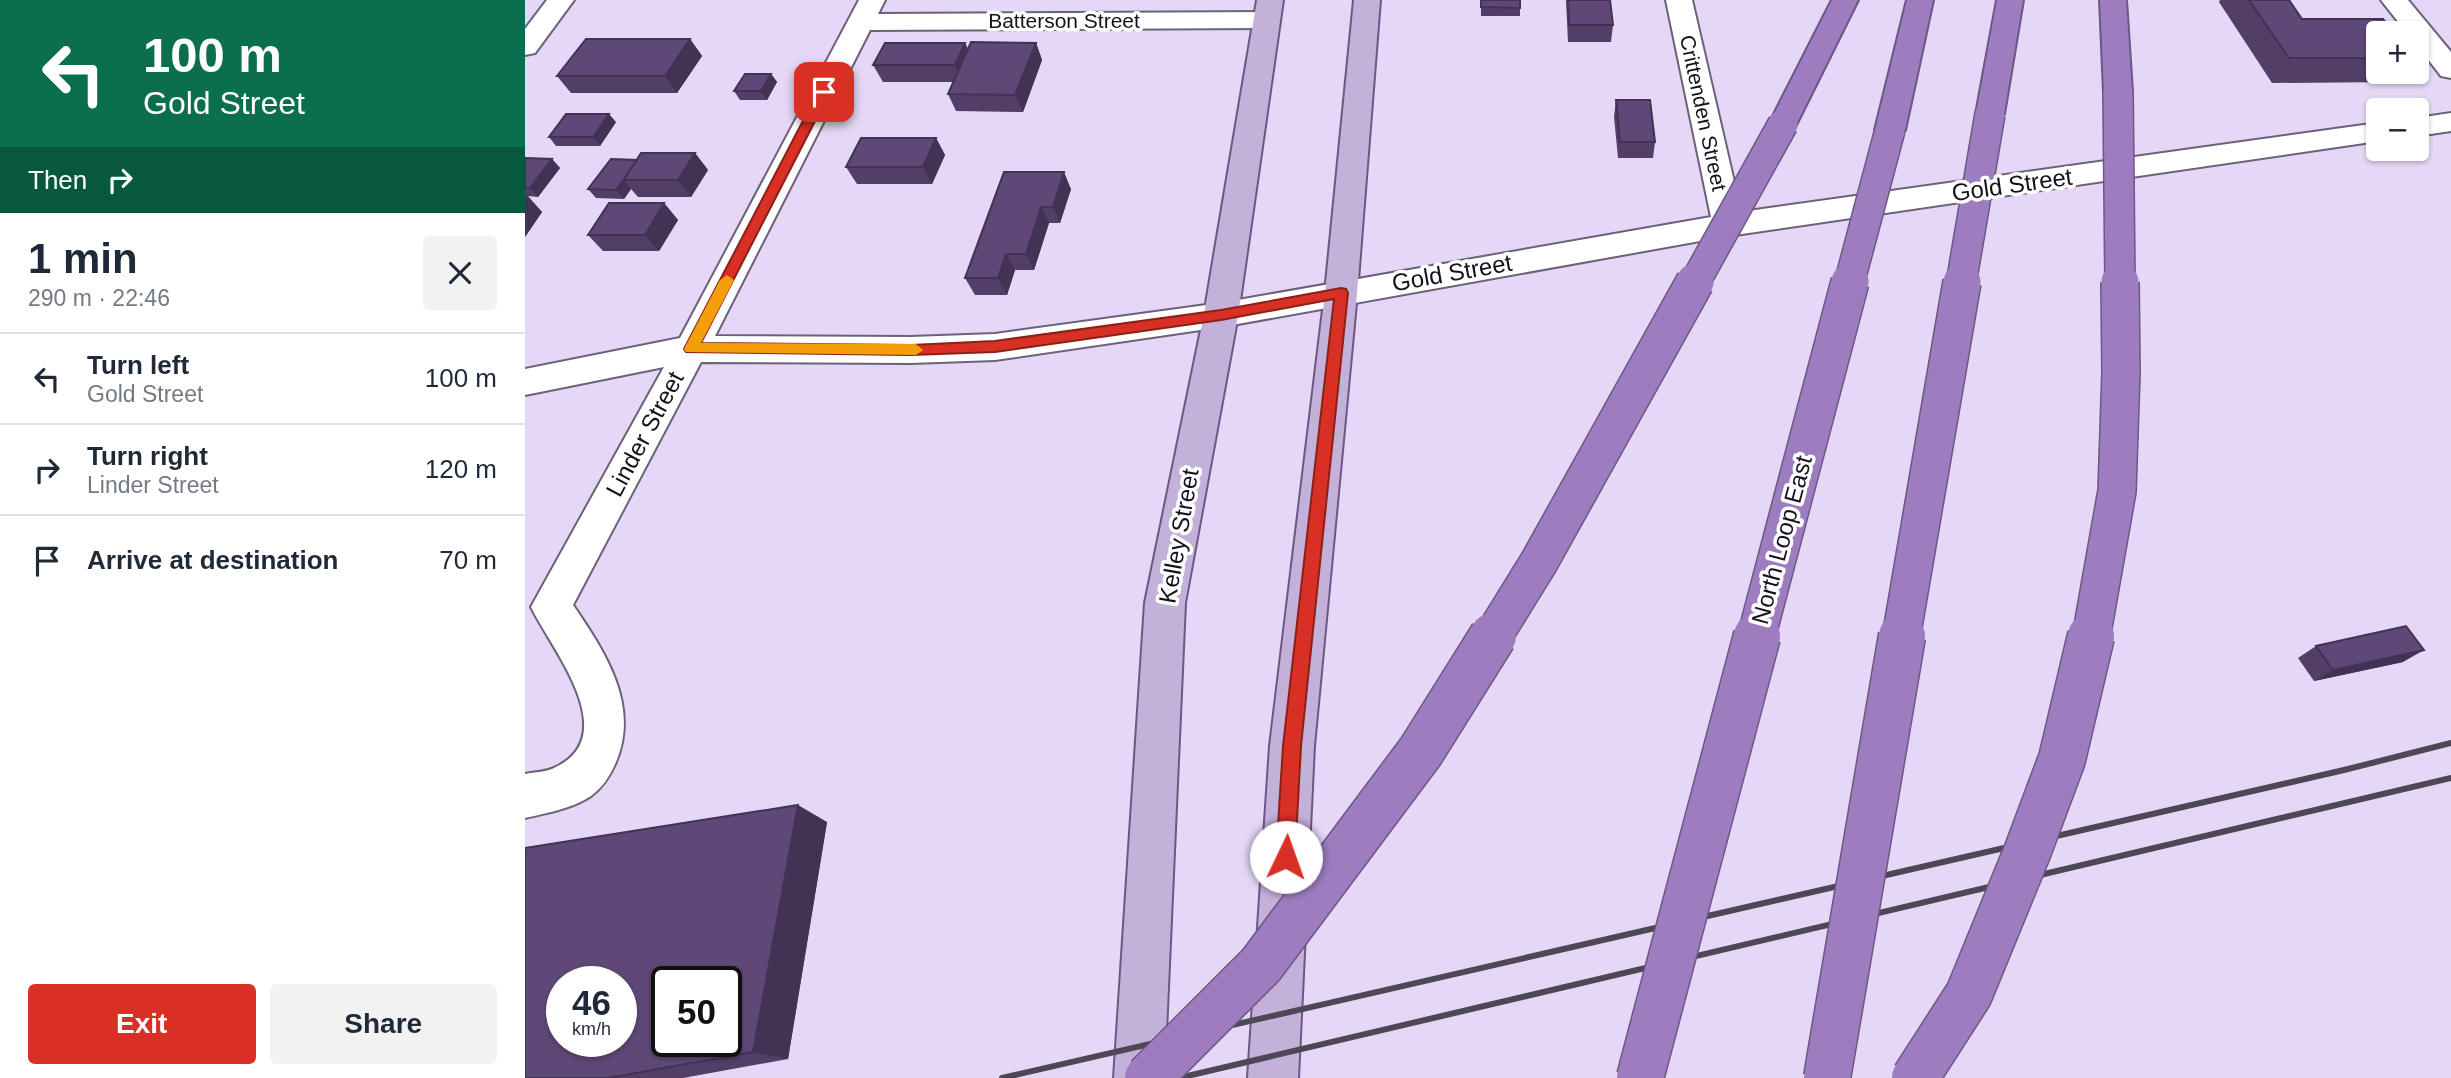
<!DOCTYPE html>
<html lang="en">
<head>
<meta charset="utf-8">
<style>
  body { margin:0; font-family:Helvetica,sans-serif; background:#f2f2f3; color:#1f2937; height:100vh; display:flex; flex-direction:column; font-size:26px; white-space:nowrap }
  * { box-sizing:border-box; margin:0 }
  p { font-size:23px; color:#747a83 }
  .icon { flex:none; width:38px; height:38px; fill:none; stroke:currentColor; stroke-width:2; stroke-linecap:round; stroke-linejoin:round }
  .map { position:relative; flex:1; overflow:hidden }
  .details { display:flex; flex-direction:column; background:#fff; width:525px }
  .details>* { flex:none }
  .guide { background:#0b6e4f; color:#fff; overflow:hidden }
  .controls { position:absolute; left:1841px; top:21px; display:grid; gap:14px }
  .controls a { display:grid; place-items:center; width:63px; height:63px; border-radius:7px; background:#fff; box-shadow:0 2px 5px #0004; font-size:35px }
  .speed { position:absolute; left:21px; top:966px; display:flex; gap:14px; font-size:35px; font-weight:700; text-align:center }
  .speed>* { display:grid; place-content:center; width:91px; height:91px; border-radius:50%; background:#fff; box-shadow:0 2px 5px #0004; line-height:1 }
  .speed small { font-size:18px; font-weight:400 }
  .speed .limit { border:4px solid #111; border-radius:10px; background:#fff; color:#111 }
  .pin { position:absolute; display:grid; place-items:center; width:60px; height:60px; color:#fff; margin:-30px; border-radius:14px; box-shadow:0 4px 10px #0006 }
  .me { position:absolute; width:77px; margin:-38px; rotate:3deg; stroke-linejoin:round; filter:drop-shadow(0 0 5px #0008) }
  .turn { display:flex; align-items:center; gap:24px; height:147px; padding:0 28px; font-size:32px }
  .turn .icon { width:91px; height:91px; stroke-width:2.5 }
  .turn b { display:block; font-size:49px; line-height:60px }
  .then { display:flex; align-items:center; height:66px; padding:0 28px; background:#0003; gap:14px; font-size:26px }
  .round { display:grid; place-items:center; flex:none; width:74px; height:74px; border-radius:7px; background:#f2f2f3 }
  .headline { display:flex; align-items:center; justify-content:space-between; height:119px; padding:0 28px }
  h1 { font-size:42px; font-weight:600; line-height:52px }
  .primary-button { display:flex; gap:14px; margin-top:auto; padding:14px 28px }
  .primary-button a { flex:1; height:80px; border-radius:7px; background:#d93025; color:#fff; font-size:28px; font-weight:600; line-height:80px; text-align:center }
  .primary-button a+a { background:#f2f2f3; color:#1f2937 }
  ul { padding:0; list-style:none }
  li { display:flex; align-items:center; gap:21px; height:91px; padding:0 28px; border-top:2px solid #e0e1e3 }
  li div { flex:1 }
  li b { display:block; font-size:26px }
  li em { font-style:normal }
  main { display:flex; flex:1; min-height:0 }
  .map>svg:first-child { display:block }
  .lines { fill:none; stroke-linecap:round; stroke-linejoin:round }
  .minor-casing { stroke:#6d617a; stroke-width:4 }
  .major-casing { stroke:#6d5786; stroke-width:4 }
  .highway-casing { stroke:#6d5786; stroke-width:4 }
  .minor { fill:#fff; fill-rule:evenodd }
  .major { fill:#c4b1d9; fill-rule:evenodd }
  .highway { fill:#9d7dc0; fill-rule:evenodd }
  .rail { stroke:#4d4756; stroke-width:6 }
  .highway-bridge-far2-casing { stroke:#6d5786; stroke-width:32; stroke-linecap:butt }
  .highway-bridge-far1-casing { stroke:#6d5786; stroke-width:40; stroke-linecap:butt }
  .highway-bridge-casing { stroke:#6d5786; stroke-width:49; stroke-linecap:butt }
  .highway-bridge-far2 { stroke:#9d7dc0; stroke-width:29 }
  .highway-bridge-far1 { stroke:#9d7dc0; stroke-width:37 }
  .highway-bridge { stroke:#9d7dc0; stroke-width:46 }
  .wall { fill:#523e67 }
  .shaded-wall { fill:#423254 }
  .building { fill:#5f4878; stroke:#423254; stroke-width:2; fill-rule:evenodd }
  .route { fill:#d93025; stroke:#8d1f18; stroke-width:2 }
  .slow { fill:#f59e0b }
  .labels { text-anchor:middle; stroke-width:7; stroke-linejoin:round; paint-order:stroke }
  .far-street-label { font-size:21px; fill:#15111b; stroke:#fff }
  .street-label { font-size:24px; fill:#15111b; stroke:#fff }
</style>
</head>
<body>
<main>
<section class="details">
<div class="guide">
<div class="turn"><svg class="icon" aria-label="left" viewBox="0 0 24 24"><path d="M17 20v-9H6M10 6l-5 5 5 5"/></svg><div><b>100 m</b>Gold Street</div></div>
<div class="then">Then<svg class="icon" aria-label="right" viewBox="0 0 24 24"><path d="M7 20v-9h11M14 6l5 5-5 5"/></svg></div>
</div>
<div class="headline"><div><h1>1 min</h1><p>290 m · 22:46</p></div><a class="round"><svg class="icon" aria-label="close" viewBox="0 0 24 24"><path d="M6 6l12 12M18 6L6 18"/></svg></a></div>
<ul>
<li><svg class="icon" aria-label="left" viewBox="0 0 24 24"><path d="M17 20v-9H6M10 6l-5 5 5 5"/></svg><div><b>Turn left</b><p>Gold Street</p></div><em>100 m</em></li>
<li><svg class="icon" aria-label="right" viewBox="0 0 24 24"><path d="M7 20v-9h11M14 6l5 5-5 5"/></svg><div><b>Turn right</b><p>Linder Street</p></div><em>120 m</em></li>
<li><svg class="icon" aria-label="arrive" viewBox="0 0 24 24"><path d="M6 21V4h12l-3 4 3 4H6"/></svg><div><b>Arrive at destination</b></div><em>70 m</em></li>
</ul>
<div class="primary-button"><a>Exit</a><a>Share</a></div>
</section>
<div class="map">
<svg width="1926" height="1078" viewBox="0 0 1926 1078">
  <rect width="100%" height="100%" fill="#e5d8f6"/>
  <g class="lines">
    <!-- minor casing -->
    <g class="minor-casing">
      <path id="minor" d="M22,0H49L10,53L0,55V29Z
        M334,0H360L353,14L742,12L751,14L755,20L751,26L742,28L345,30L190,336L386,337L470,334L696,303L1186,217L1141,0H1167L1216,212L1853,123V141L1203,236L696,327L470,360L386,363L176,362L48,605C80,652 115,705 91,762C85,776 78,787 66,796C46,809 22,813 0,818V774C10,772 22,772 31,767C99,734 25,647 6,607L139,367L0,395V369L155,338Z
        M1856,0H1883L1926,52V78L1916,76L1892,45V33H1882Z
        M1926,113V131L1892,136V118Z"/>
    </g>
    <!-- major casing -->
    <g class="major-casing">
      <path id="major" d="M732,0H758L713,315L660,603L639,1078H589L620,603L679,315Z
        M829,0H855L832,293L789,746L773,1078H723L745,746L800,293Z"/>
    </g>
    <!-- highway casing -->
    <g class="highway-casing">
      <path id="highway" d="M1307,0H1333L1268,131L1258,133L1248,131L1244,124Z
        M1382,0H1408L1380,130L1375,137L1365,139L1355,137L1350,130Z
        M1472,0H1498L1479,114L1475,120L1465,123L1455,120L1451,114Z
        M1575,0H1601L1607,92L1603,98L1593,101L1583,98L1579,92Z"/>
    </g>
    <!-- minor -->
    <use href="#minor" class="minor"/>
    <!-- major -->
    <use href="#major" class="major"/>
    <!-- highway -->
    <use href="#highway" class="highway"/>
    <!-- rail -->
    <path class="rail" d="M477,1078L1819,770L1926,743
      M654,1078L1926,778"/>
    <!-- highway-bridge-far2 casing -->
    <g class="highway-bridge-far2-casing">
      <path id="highway-bridge-far2" d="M1593,92L1595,284
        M1169,284L1258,124
        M1324,284L1365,130
        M1436,284L1465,114"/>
    </g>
    <!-- highway-bridge-far1 casing -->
    <g class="highway-bridge-far1-casing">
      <path id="highway-bridge-far1" d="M967,638L1014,562L1170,282
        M1231,638L1325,282
        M1376,638L1437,282
        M1566,638L1592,491L1596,372L1595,282"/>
    </g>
    <!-- highway-bridge casing -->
    <g class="highway-bridge-casing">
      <path id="highway-bridge" d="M623,1078L736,965L896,751L968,636
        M1115,1078L1232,636
        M1302,1078L1377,636
        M1390,1078L1444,994L1503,850L1537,759L1566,636"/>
    </g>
    <!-- highway-bridge-far2 -->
    <use href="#highway-bridge-far2" class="highway-bridge-far2"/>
    <!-- highway-bridge-far1 -->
    <use href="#highway-bridge-far1" class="highway-bridge-far1"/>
    <!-- highway-bridge -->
    <use href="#highway-bridge" class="highway-bridge"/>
  </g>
  <!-- wall -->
  <path class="wall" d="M956,0H995V16H956Z
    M1041,0H1085L1088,25L1086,42H1043Z
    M1695,0H1764L1777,19L1853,33V72H1877L1869,82L1747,83L1694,2Z
    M165,39L177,56L152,93H46L32,76Z
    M440,43L443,49L511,43L517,60L498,112L431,111L423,94L428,82H358L348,65Z
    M246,74L252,82L242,100H215L209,91Z
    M1091,100L1130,142L1128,158H1093L1089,117Z
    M91,122L75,146H31L24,137Z
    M411,138L420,155L407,184H332L321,167Z
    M170,153L183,170L166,197H113L106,189L99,199L71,198L63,189L112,160Z
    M0,158L27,159L35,168L13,197L3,196L17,212L0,237Z
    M479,172L546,189L535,223H524L509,270H490L482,295H450L440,278Z
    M139,203L153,220L134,251H78L63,235Z
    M1791,646L1878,662L1789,681L1773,658Z
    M302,822L263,1059L158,1078H0Z"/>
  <!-- shaded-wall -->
  <path class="shaded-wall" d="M165,39L177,56L152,93L140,76Z
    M440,43L448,60L438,82L430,65Z
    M511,43L517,60L498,112L490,95Z
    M246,74L252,82L242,100L236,91Z
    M84,114L91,122L75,146L68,137Z
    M411,138L420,155L407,184L398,167Z
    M170,153L183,170L166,197L153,180Z
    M27,159L35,168L13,197L5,188Z
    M539,172L546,189L535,223L528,207Z
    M99,180L106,189L99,199L91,190Z
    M1,195L17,212L0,237V197Z
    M139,203L153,220L134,251L120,235Z
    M516,207L524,223L509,270L501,254Z
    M481,254L490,270L482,295L473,278Z
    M1899,650L1878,662L1789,681L1808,670Z
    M273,805L302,822L263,1059L228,1052Z"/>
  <!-- building -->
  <path class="building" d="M956,0H995V8L956,7Z
    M1043,0H1085L1088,25H1044Z
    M1724,0H1764L1777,19H1858L1869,33H1853V58H1764Z
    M61,39H165L140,76H32Z
    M446,42L511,43L490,95L423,94Z
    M360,43H440L430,65H348Z
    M220,74H246L236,91H209Z
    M1091,100H1125L1130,142H1095Z
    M41,114H84L68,137H24Z
    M336,138H411L398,167H321Z
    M116,153H170L153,180H99Z
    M0,158L27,159L5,188H0Z
    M86,159L112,160L91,190L63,189Z
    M479,172H539L528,207H516L501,254H481L473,278H440Z
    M84,203H139L120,235H63Z
    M1881,626L1899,650L1808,670L1791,646Z
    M273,805L228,1052L83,1078H0V848ZM37,982H96V1041H37ZM142,982H201V1041H142Z"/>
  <!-- route -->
  <path class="route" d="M299,88L305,92L176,343L386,345L470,341L696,310L816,288L821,289L823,293L776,746L770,857L768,863L761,866L754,863L751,857L758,746L809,299L696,320L470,352L386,355L161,352L159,349L293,92Z"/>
  <!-- slow -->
  <path class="slow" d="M202,275L209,280L176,343L391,344L398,350L391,355L161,352L159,349L195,280Z"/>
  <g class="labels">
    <!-- far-street labels -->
    <g class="far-street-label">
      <text x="539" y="28">Batterson Street</text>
      <text transform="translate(1178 113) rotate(78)" y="7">Crittenden Street</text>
    </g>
    <!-- street labels -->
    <g class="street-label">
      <text transform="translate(1487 185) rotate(-8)" y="8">Gold Street</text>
      <text transform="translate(927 273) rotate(-10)" y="8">Gold Street</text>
      <text transform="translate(120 434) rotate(-62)" y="8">Linder Street</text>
      <text transform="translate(654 536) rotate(-80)" y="8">Kelley Street</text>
      <text transform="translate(1257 540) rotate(-75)" y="8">North Loop East</text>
    </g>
  </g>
</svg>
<div class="controls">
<a>+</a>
<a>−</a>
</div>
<div class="speed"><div>46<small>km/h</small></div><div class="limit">50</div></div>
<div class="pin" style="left:299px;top:92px;background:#d93025"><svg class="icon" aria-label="arrive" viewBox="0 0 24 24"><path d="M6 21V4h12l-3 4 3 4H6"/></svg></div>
<svg class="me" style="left:761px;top:857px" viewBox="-20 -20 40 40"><circle r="19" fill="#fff"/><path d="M0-13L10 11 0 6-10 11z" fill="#d93025"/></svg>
</div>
</main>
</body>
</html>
